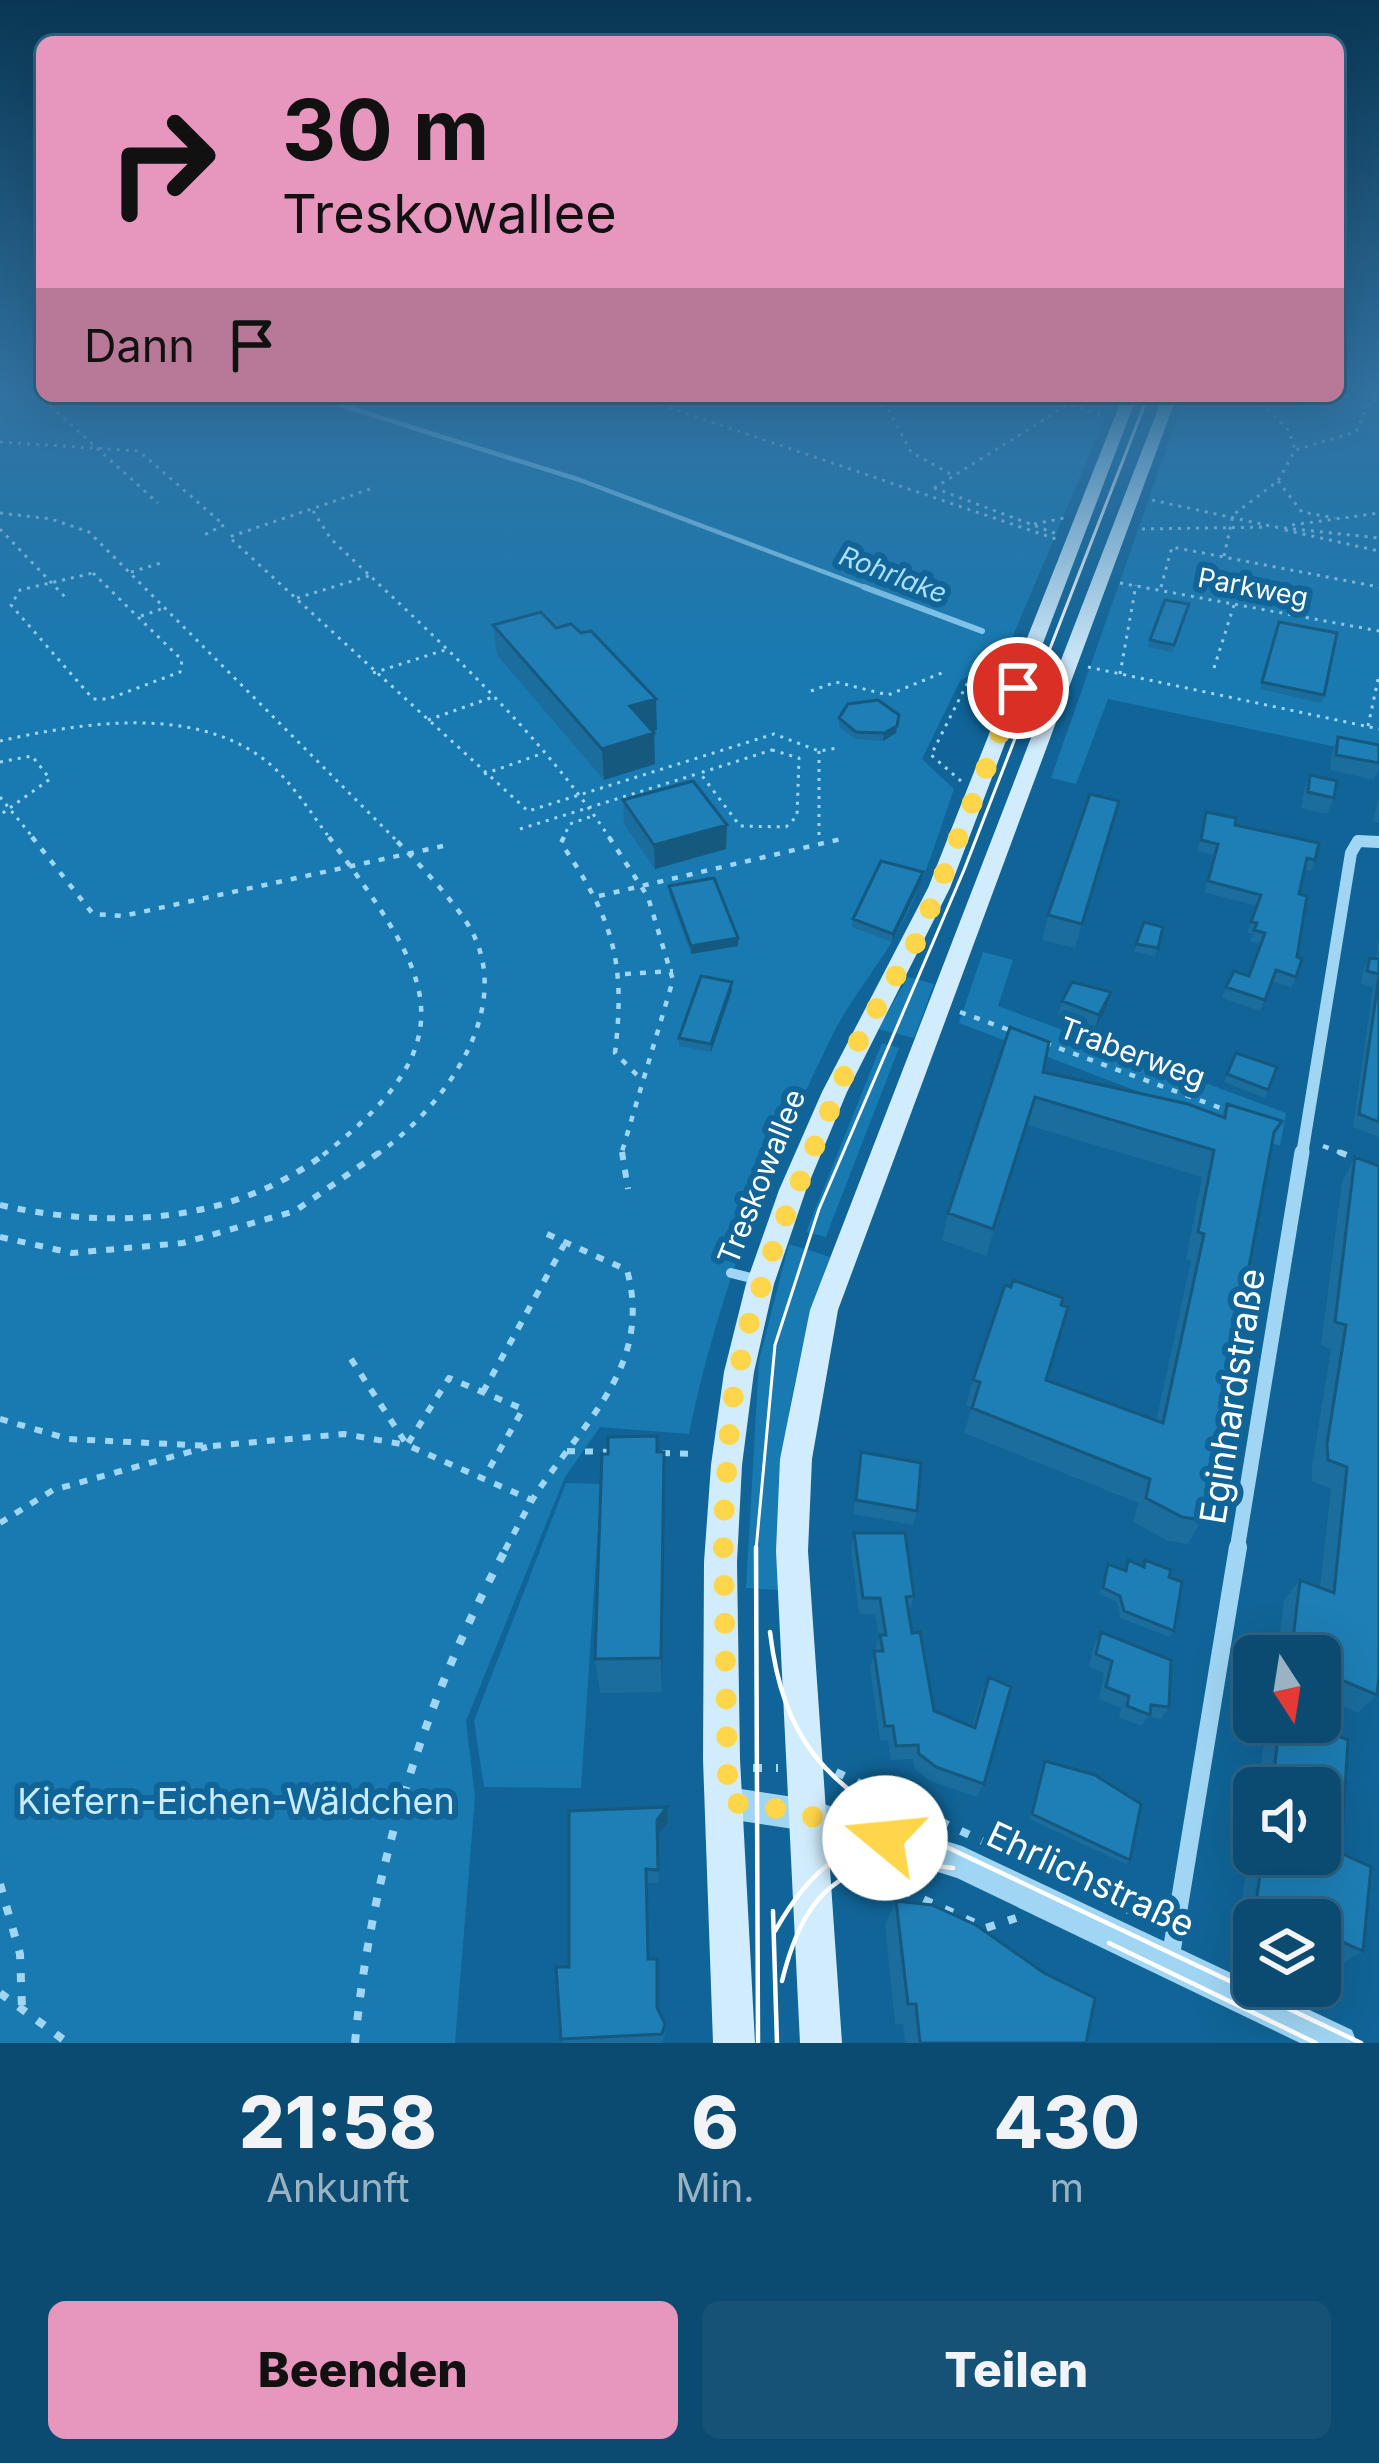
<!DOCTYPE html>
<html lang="de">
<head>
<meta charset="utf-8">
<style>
  body { margin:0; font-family:Inter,sans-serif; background:#155276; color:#f1f3f6; height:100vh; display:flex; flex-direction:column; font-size:45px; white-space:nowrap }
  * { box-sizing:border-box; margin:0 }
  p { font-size:39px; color:#9ab3c3 }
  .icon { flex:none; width:66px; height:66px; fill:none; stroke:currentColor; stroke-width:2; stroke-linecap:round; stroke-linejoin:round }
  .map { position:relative; height:2043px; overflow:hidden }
  .sheet { display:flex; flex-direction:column; background:#0c4b71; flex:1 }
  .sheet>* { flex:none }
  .top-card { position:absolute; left:36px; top:36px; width:1308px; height:366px; border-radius:18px; box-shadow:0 12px 48px #0002,0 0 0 3px #2c6384; background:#e797bd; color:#111; overflow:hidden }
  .needle { width:78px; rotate:168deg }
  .buttons { position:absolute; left:1233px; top:1635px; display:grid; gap:24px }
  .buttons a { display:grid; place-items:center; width:108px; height:108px; border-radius:18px; background:#0c4b71; box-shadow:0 12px 48px #0002,0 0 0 3px #2c6384; font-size:60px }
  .pin { position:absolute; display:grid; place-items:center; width:102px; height:102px; color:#fff; margin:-51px; border:6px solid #fff; border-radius:50%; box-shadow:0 3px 12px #0007 }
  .me { position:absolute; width:132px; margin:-66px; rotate:287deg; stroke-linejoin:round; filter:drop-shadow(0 0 9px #0008) }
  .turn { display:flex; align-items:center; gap:42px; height:252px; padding:0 48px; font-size:54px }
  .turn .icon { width:156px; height:156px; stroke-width:2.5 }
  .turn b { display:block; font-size:84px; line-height:102px }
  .then { display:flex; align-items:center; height:114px; padding:0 48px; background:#0003; gap:24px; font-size:45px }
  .eta { display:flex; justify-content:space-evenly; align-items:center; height:204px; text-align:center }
  .eta b { font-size:72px; font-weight:800; line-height:84px }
  .primary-button { display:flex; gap:24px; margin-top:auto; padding:24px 48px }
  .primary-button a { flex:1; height:138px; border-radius:18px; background:#e797bd; color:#111; font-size:48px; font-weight:800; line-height:138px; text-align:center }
  .primary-button a+a { background:#155276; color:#f1f3f6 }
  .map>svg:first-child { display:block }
  .green { fill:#187ab1 }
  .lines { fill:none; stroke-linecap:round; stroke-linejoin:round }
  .stream-far1 { stroke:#91d4f7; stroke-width:4.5 }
  .stream { stroke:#91d4f7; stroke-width:6 }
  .path-far3 { stroke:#a0d6f4; stroke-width:3; stroke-dasharray:3 6; stroke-linecap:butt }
  .path-far2 { stroke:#a0d6f4; stroke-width:4.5; stroke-dasharray:6 9; stroke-linecap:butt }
  .path-far1 { stroke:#a0d6f4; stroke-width:6; stroke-dasharray:8 10; stroke-linecap:butt }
  .path { stroke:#a0d6f4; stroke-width:8; stroke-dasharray:9 14; stroke-linecap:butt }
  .service { stroke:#a0d6f4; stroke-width:10 }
  .minor-far2 { stroke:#a0d6f4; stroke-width:12 }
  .minor-far1 { stroke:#a0d6f4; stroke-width:15 }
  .minor { stroke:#a0d6f4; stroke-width:18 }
  .tertiary { fill:#a0d6f4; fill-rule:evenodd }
  .secondary { fill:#d0ecfd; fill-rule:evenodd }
  .tram-far1 { stroke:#fff; stroke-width:3 }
  .tram { stroke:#fff; stroke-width:4.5 }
  .wall { fill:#1a6d9d }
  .shaded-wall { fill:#15597f }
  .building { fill:#1e7fb6; stroke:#15597f; stroke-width:3 }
  .route { stroke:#ffd54a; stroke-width:21; stroke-dasharray:0 37.8 }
  .labels { text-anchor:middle; stroke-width:12; stroke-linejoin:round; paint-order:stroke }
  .far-water-label { font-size:27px; font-style:italic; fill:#acdffb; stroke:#106497 }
  .far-street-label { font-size:27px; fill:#fff; stroke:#106497 }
  .street-label { font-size:30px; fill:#fff; stroke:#106497 }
  .near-street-label { font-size:36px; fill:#fff; stroke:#106497 }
  .near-park-label { font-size:36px; fill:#c8ebfe; stroke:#106497 }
</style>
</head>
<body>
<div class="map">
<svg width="1379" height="2043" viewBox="0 0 1379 2043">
  <rect width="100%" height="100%" fill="#106497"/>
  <!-- green -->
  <path class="green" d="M0,388H42V396H1114L1005,655L960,681L922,759L954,789C936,841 920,896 891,943C872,974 849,1002 832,1036C770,1163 717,1295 689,1434L600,1427L565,1477L466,1721L475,1797L455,2043H0Z
    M1338,388H1379V756L1108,699L1076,784L1051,778L1185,396H1338Z
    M983,952L1013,960L998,1006L1286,1113L1280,1146L959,1023Z
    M908,977L934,984L914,1038L878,1029Z
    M882,1043L899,1048L830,1226L826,1237L806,1232Z
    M789,1244L830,1257C789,1374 776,1466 778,1590L746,1588L759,1360Z
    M566,1483L601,1484L581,1788L484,1787L474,1721Z"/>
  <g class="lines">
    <!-- stream-far1 -->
    <path class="stream-far1" d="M312,396L580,480L872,590"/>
    <!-- stream -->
    <path class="stream" d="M864,587L982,631"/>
    <!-- path-far3 -->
    <path class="path-far3" d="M30,388L158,503
      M635,396L1056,539
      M865,396L888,409L911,452L954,476
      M1046,396L1103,416
      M1255,396L1289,431L1295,450
      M0,442L139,451L224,525L204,535
      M1278,481L1302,512L1335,518
      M934,488L1082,396
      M934,488L1057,534
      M370,489L229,537L528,811L774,734L819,751L837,748
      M1152,500L1275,527L1379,538
      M313,511L331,539C431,634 535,725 611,840
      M0,513L51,519L89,532L396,840
      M1034,524L1064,518
      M1292,525L1379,513
      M0,529L67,599
      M1142,529L1268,527
      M1285,530L1379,551
      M1224,556L1233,515L1278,481L1295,450L1356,432L1369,402L1379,399
      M131,572L161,563
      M93,573L182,660L180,672L108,699H93L11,605L20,590Z
      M1120,583L1379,631
      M1161,587L1172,547L1379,587
      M297,598L372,575
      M141,616L164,608
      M1088,667L1379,729
      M1214,668L1235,602
      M373,673L448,649
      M1120,674L1136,585
      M811,691L836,682L888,695L944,672
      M428,720L496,696
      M1368,726L1379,675
      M0,741C79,723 186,706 258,755C288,775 310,812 331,840
      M772,750L799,758L797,816L786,827L740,826L700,773Z
      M819,751V840
      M0,762L32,756L50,779L0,815
      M484,774L541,754
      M961,781L931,755L970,678
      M0,797L35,840
      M520,829L700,773
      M562,840L570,824L595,815
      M835,840L841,839"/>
    <!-- path-far2 -->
    <path class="path-far2" d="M32,837L93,914L123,916L443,846
      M564,837L561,843C613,919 626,961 615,1053L642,1080
      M609,837L648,897L673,980L621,1155
      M599,896L841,839
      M625,974L673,971
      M960,1012L1012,1031
      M1045,1043L1226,1110
      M1323,1146L1347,1155
      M323,1155C478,1035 426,970 329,837
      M376,1155C443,1109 520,1006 467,923C447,893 418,863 393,837"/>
    <!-- path-far1 -->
    <path class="path-far1" d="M622,1152L628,1189
      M1339,1152L1357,1159
      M0,1205C111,1230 233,1224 327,1152
      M0,1237L72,1253L183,1243L295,1211L380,1152
      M351,1359L407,1445L532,1500
      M483,1392L564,1245
      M0,1419L69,1439L212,1446L344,1434L407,1445L449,1378L523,1409L485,1476
      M567,1451L609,1452
      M662,1453L692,1454
      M0,1523L53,1490L207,1447
      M505,1550C517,1528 528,1505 542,1485C590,1416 652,1361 627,1270L547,1234"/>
    <!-- path -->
    <path class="path" d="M753,1768H778
      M836,1772L1135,1913
      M840,1861L986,1928L1016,1918
      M0,1884L20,1954L22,2008
      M0,1993L68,2043
      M355,2043C371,1871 424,1699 507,1547"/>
    <!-- service -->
    <path class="service" d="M731,1273L755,1279"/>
    <!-- minor-far2 -->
    <path class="minor-far2" d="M1302,1155L1351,853L1358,841L1379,842"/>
    <!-- minor-far1 -->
    <path class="minor-far1" d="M1237,1550L1302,1152"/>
    <!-- minor -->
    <path class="minor" d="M1170,1961L1238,1547"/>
    <!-- tertiary -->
    <path class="tertiary" d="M728,1787L807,1799L962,1846L1352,2030L1357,2043H1300L957,1878L807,1831L728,1819L716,1815L712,1803L716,1791Z"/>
    <!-- secondary -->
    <path class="secondary" d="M1123,396H1137L950,888L847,1092L806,1190L774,1284L754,1372L742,1465L737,1562L740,1759L755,2043H713L703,1759L704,1562L711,1465L724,1372L746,1284L779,1190L822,1092L928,888Z
      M1163,396H1177L838,1310L812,1459L808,1551L842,2043H800L776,1551L780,1459L810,1310Z"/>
    <!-- tram-far1 -->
    <path class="tram-far1" d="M756,1550L775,1345L819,1209L964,870L1148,396"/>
    <!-- tram -->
    <path class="tram" d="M756,1547L758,2043
      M770,1632C783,1740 825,1784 919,1834L1361,2043
      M773,1911L777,2043
      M775,1931C809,1871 846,1836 918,1841
      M1109,1943L1316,2043
      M782,1981C807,1880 851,1854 953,1868"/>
  </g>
  <!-- wall -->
  <path class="wall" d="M1189,604L1172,652L1148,647L1150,640Z
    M1279,622L1324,695L1321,703L1260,689Z
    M493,625L657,730L653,731L654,733L655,764L604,780L497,655Z
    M899,715L896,733L883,741L855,739L839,726V718Z
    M1338,737L1379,745V769L1374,780L1330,770L1332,753Z
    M1310,775L1334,798L1327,814L1301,808L1304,791Z
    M1379,797V823L1373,821Z
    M623,800L726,849L655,869L624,824Z
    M1119,801L1075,948L1042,940L1048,915Z
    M1206,812L1315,860L1311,871L1305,869L1299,894L1296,977L1291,988L1272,981L1260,1011L1222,998L1234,971L1248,976L1260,944L1250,941L1253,934L1247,933L1256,906L1204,892L1214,855L1197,851Z
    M922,880L892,942L852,927L853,919Z
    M669,886L738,946L691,954L669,894Z
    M1144,922L1163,927L1155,956L1134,952Z
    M1379,936V1137L1353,1127L1373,987L1361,984L1363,970L1370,958L1376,959Z
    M732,990L711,1052L679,1046V1038Z
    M1062,1001L1106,1009L1094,1031L1058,1017Z
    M1236,1053L1277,1067L1265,1098L1224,1082Z
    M1043,1072L1221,1117L1227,1104L1282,1121L1273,1139L1202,1520L1188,1544L1168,1541L1133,1522L1138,1503L964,1433L972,1407L966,1405L973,1380H1046L1156,1421L1191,1261L1186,1259L1202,1177L1027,1125L986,1256L942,1240L948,1213Z
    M1355,1157L1379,1166V1686L1377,1695L1358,1713L1320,1696V1656H1277L1284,1600L1300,1580L1320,1588L1331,1489L1312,1481V1466L1331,1349L1321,1345L1342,1182Z
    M658,1452L665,1493L662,1692L600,1693L595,1659Z
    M861,1452L917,1511L913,1525L853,1514Z
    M854,1533L914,1596L909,1613L912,1633L934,1711L972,1727L982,1692L989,1677L984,1784L977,1797L930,1781L914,1768L913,1759L891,1760L888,1740L880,1741L870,1667L879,1637L875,1614H859L851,1550Z
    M1128,1560L1142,1566L1145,1560L1169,1577L1174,1631L1170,1637L1120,1618L1117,1602L1099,1594L1108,1564L1124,1570Z
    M1101,1632L1169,1707L1161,1719L1148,1717L1141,1726L1119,1717L1121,1708L1099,1699L1104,1673L1089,1667L1094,1644Z
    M1273,1722H1305L1341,1853L1363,1951L1343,1963L1320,1953V1920H1254V1923L1240,1916L1254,1814V1854H1320V1788H1258L1266,1729Z
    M1045,1761L1130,1860L1126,1864L1029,1819L1042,1766Z
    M667,1807L668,1822L658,1835L659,1883H647L649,1959L658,2009L666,2033L662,2043H563L561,2039L569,1967Z
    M896,1901L1086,2043H905L903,2024H895L885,1925Z"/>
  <!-- shaded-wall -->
  <path class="shaded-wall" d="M656,699L657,730L631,737L630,706Z
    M897,726L896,733L883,741L884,733Z
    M654,733L655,764L604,780L602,749Z
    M727,825L726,849L655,869L654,845Z
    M923,872L922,880L892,942L893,934Z
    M738,938V946L691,954V946Z
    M732,982V990L711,1052V1044Z
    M1111,992L1106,1009L1094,1031L1099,1015Z
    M664,1452L665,1493L662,1692L661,1658Z
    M667,1807L668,1822L658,1835L659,1883L657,1820Z"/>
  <!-- building -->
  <path class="building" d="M1165,600L1189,604L1174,645L1150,640Z
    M541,612L556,628L571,624L581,633L591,631L656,699L630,706L654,733L602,749L493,625Z
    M1279,622L1337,633L1324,695L1262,682Z
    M878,700L899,715L897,726L884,733L856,732L839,718L848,704Z
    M1338,737L1379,745V763L1336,755Z
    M1310,775L1337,781L1334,798L1308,792Z
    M693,781L727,825L654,845L623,800Z
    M1090,794L1119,801L1082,924L1048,915Z
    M1206,812L1236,818L1235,825L1319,843L1315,860L1307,858L1299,894L1307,896L1297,957L1302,959L1296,977L1276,970L1265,1000L1226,987L1234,971L1249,976L1265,933L1254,930L1257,923L1251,922L1261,895L1208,881L1218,844L1201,840Z
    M881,861L923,872L893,934L853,919Z
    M714,878L738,938L691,946L669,886Z
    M1144,922L1163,927L1158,948L1136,944Z
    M1370,958L1379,959V974L1367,971Z
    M701,976L732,982L711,1044L679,1038Z
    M1379,976V1122L1359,1114Z
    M1072,982L1111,992L1099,1015L1062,1001Z
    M1010,1027L1049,1042L1043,1072L1188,1104L1225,1118L1227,1104L1282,1121L1274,1132L1202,1520L1182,1517L1146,1498L1150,1479L972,1408L980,1382L973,1380L1005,1285L1011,1287L1013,1280L1063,1298L1061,1305L1068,1307L1046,1380L1163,1423L1204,1234L1198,1232L1214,1150L1035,1097L993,1229L948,1213Z
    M1236,1053L1277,1067L1268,1090L1227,1074Z
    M1355,1157L1379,1166V1676L1377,1695L1320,1671V1656H1291L1300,1580L1334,1593L1347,1467L1328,1460L1327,1444L1346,1325L1335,1322Z
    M657,1436V1452H664L661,1658L595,1659L602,1454H608V1437Z
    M861,1452L921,1463L917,1511L856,1500Z
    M854,1533H905L914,1596L906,1597L912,1633L920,1632L934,1711L975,1728L989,1677L1011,1687L984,1784L936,1767L919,1754L918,1745L896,1746L893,1726H885L874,1651H883L880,1635H886L880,1598H863Z
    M1128,1560L1144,1567L1145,1560L1171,1570L1169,1577L1182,1582L1174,1631L1124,1611L1120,1596L1103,1588L1108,1564L1126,1571Z
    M1101,1632L1171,1660L1169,1707L1151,1705L1150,1715L1127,1706L1129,1696L1106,1687L1112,1661L1096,1654Z
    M1280,1722H1305L1348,1740L1341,1853L1371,1867L1363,1951L1320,1932V1920H1294L1256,1903L1263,1854H1320V1788H1272Z
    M1045,1761L1095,1775L1141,1804L1130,1860L1032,1814Z
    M667,1807L657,1820L658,1870L646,1869L648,1959H657V2008L665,2024L662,2034L561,2039L556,1967H569V1811Z
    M896,1901L932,1905L976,1925L1044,1973L1095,1998L1086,2043H920L916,2004H908Z"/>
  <!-- sky -->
  <linearGradient id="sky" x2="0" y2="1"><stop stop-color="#093753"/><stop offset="0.58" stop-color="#3172a1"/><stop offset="1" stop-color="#3172a1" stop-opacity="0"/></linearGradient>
  <rect width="1379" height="674" fill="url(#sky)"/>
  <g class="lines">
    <!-- route -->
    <path class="route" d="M885,1838L793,1811L728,1802L723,1528L731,1408L747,1330L779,1232L862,1033L918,939L1018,688"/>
  </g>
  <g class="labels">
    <!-- far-water labels -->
    <g class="far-water-label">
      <text transform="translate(893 575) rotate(21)" y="9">Rohrlake</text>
    </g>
    <!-- far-street labels -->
    <g class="far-street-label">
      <text transform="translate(1253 588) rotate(11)" y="9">Parkweg</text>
    </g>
    <!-- street labels -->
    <g class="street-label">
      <text transform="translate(1132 1053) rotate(20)" y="10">Traberweg</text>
      <text transform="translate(762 1177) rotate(-68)" y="10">Treskowallee</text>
    </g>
    <!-- near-street labels -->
    <g class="near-street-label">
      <text transform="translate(1232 1396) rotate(-81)" y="13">Eginhardstraße</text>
      <text transform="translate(1091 1879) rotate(25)" y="13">Ehrlichstraße</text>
    </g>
    <!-- near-park labels -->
    <g class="near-park-label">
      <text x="236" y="1814">Kiefern-Eichen-Wäldchen</text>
    </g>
  </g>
</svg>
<div class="buttons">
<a><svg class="needle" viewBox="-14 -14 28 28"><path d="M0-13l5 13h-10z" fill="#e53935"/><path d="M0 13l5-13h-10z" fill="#9ab3c3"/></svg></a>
<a><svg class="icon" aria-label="sound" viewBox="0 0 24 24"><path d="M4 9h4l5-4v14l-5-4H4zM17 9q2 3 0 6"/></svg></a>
<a><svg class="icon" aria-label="layers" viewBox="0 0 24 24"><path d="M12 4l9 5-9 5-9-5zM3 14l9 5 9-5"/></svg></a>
</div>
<div class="pin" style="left:1018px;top:688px;background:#d93025"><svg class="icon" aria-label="arrive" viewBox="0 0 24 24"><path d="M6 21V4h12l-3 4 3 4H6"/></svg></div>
<svg class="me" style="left:885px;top:1838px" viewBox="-20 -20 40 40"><circle r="19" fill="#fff"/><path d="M0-13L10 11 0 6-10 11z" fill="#ffd54a"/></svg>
<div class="top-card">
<div class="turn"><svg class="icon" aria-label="right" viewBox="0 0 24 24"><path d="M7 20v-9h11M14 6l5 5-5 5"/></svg><div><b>30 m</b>Treskowallee</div></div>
<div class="then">Dann<svg class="icon" aria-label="arrive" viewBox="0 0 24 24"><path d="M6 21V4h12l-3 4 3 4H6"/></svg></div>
</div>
</div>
<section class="sheet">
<div class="eta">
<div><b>21:58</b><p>Ankunft</p></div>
<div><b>6</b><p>Min.</p></div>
<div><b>430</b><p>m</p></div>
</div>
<div class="primary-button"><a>Beenden</a><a>Teilen</a></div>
</section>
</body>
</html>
